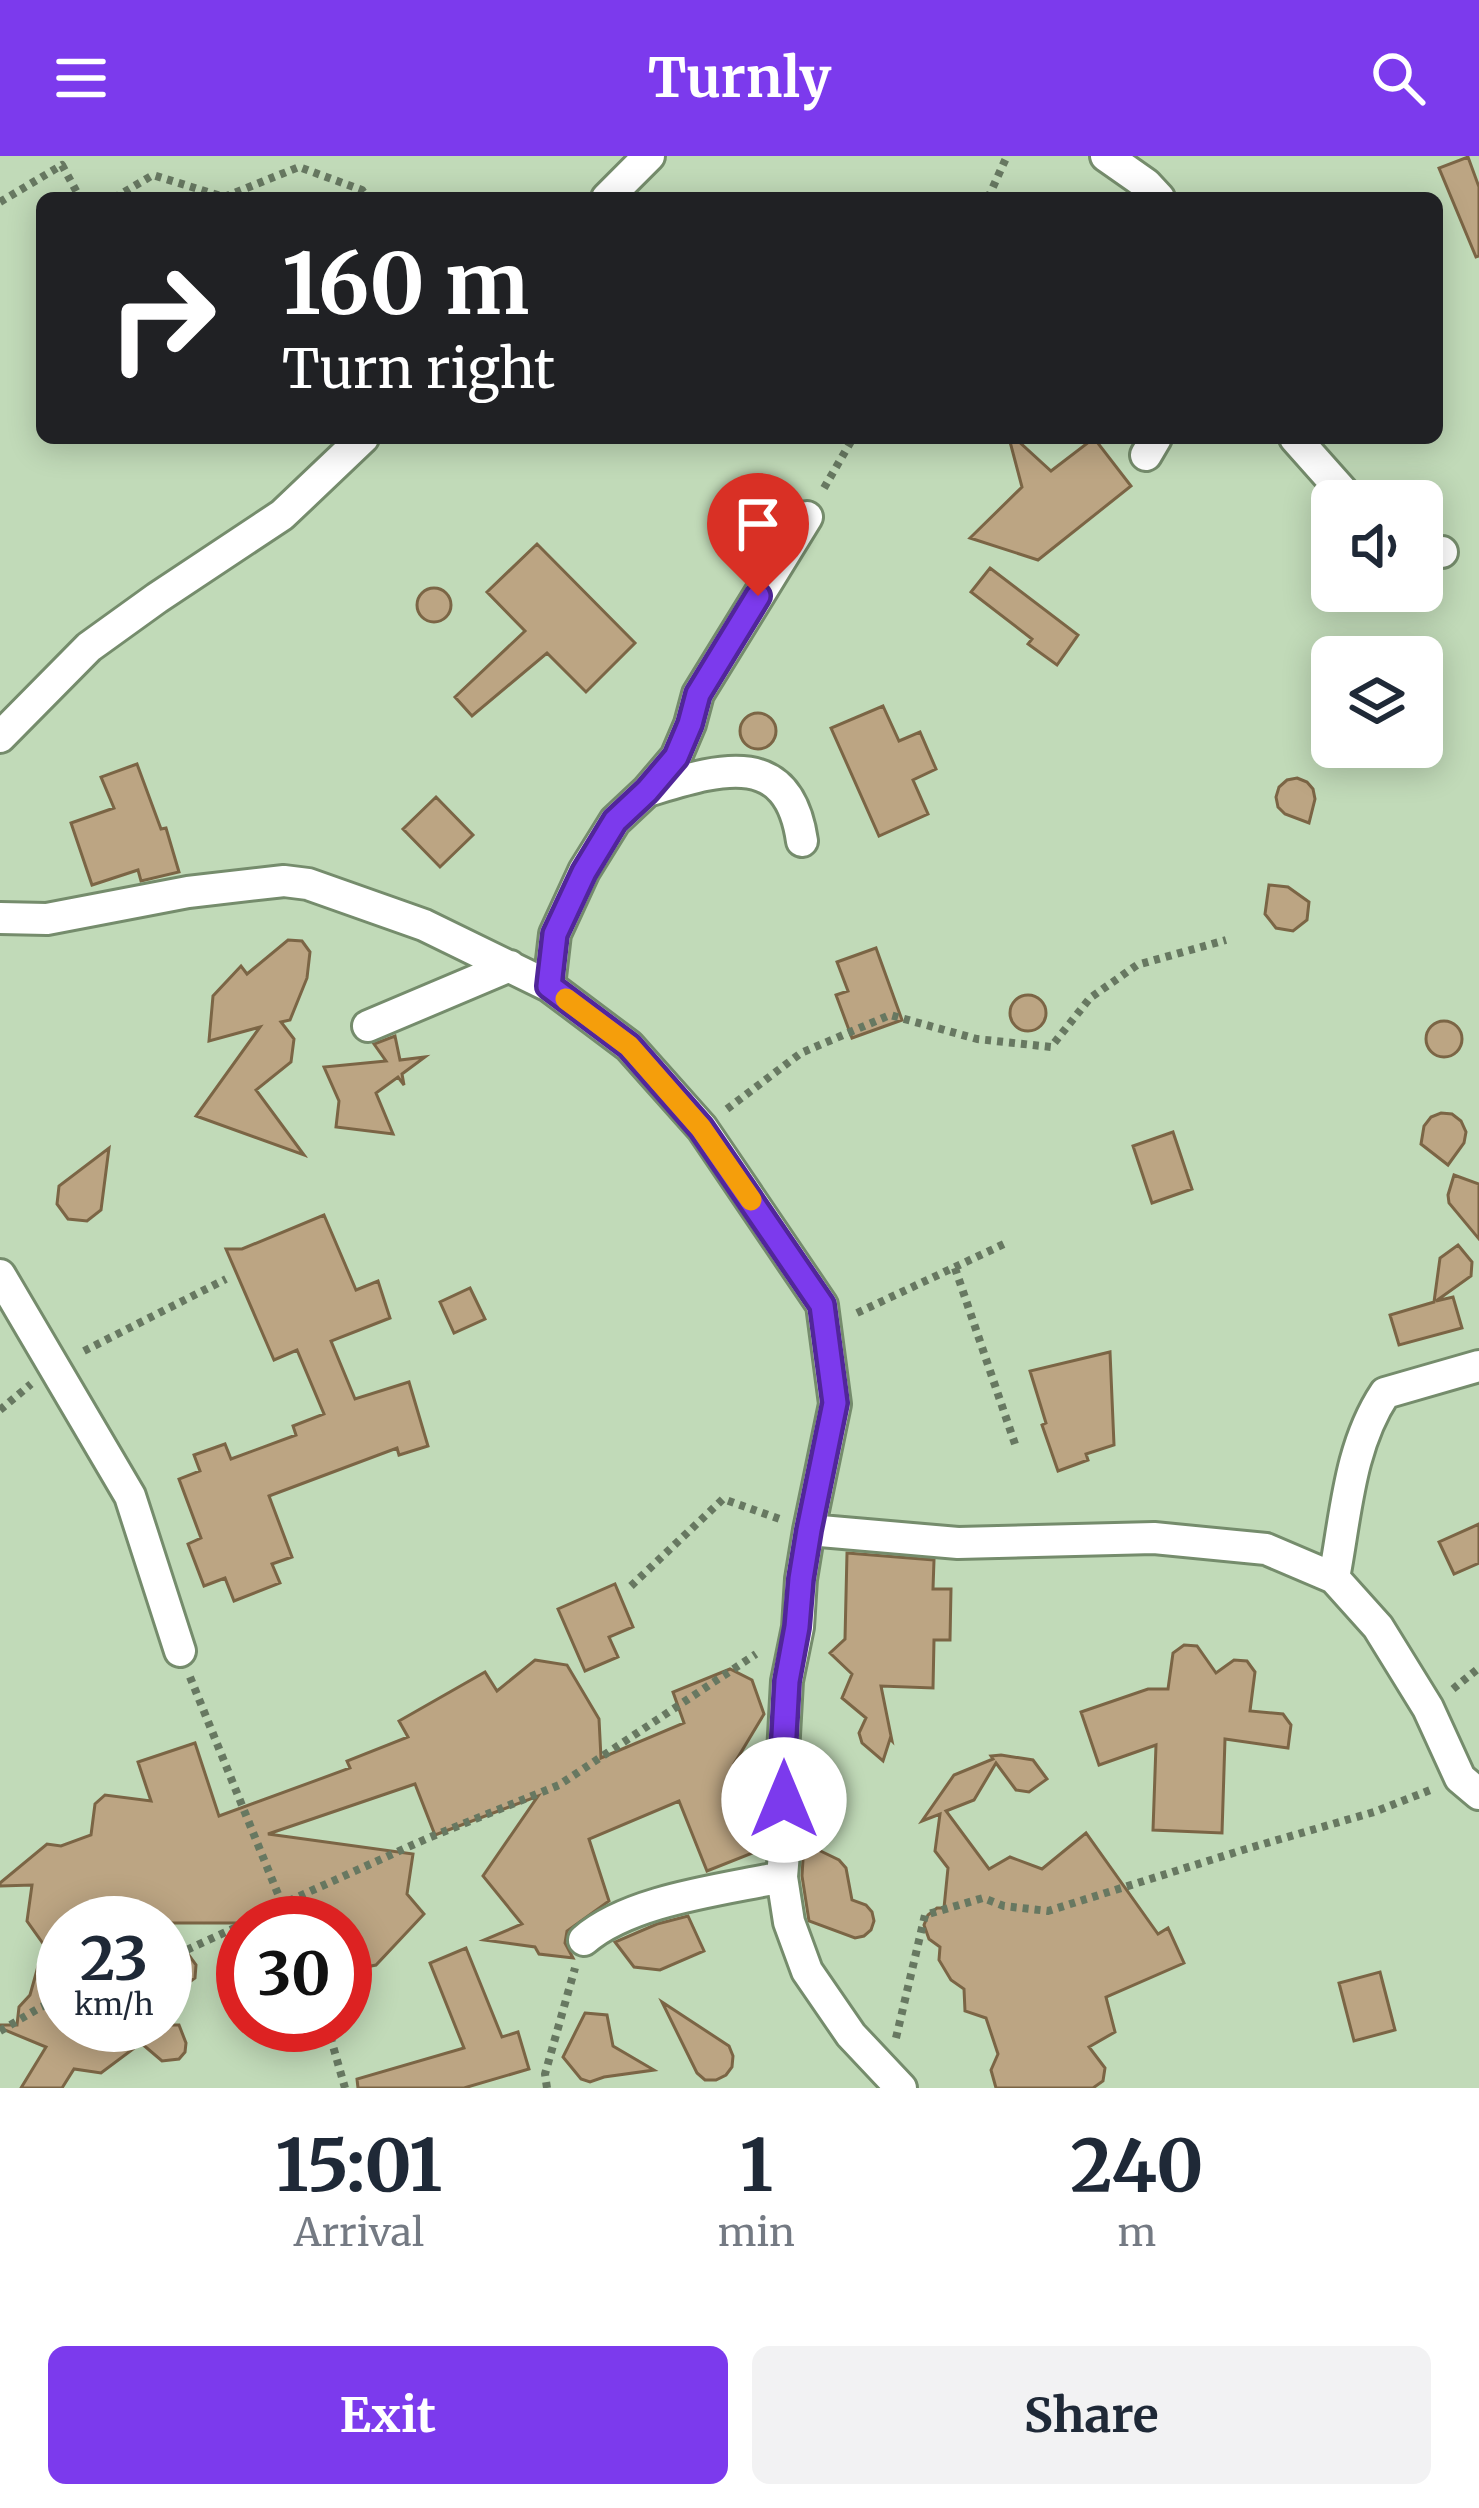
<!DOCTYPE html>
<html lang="en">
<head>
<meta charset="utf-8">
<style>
  body { margin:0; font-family:Merriweather,serif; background:#f2f2f3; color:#1f2937; height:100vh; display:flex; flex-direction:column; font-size:45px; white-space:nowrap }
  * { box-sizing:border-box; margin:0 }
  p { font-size:39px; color:#747a83 }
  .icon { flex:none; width:66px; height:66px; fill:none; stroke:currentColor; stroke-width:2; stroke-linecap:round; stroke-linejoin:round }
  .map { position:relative; height:1932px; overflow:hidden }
  .side { display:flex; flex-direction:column; background:#fff; flex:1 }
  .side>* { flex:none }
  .top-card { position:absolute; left:36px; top:36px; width:1407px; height:252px; border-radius:18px; box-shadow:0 6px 30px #0003; background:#202124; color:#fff; overflow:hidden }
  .tools { position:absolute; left:1311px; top:324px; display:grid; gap:24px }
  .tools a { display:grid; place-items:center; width:132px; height:132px; border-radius:18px; background:#fff; box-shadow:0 6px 30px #0003; font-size:60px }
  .speed { position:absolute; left:36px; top:1740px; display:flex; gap:24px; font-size:60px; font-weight:700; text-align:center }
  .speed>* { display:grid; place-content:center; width:156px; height:156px; border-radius:50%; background:#fff; box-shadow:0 6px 30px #0003; line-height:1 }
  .speed small { font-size:30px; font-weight:400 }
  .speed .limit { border:18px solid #d22; background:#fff; color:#111 }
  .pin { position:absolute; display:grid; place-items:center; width:102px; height:102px; color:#fff; margin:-123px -51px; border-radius:50% 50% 50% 0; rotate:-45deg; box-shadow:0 0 12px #0007 }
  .pin .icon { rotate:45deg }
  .me { position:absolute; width:132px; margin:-66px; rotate:0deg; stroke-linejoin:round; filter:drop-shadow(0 0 9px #0008) }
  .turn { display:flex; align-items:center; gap:42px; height:252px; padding:0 48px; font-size:54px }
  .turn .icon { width:156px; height:156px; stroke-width:2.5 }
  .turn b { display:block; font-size:84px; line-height:102px }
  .eta { display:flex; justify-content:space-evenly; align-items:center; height:204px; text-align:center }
  .eta b { font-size:72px; font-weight:700; line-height:84px }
  .cta { display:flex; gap:24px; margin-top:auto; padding:24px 48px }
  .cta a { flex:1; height:138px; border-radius:18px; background:#7c3aed; color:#fff; font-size:48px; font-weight:700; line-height:138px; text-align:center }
  .cta a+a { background:#f2f2f3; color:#1f2937 }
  header { display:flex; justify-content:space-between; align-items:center; height:156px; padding:0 48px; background:#7c3aed; color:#fff; font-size:54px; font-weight:700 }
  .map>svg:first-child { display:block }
  .building { fill:#bca583; stroke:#7b6545; stroke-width:3 }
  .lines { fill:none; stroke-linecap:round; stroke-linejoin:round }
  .street-casing { stroke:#758c6c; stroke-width:36 }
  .path { stroke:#677861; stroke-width:8; stroke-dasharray:6 6; stroke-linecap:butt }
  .street { stroke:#fff; stroke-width:30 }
  .route-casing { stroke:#51269a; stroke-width:30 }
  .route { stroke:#7c3aed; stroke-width:21 }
  .slow { stroke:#f59e0b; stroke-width:21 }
</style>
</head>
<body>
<header><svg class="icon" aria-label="menu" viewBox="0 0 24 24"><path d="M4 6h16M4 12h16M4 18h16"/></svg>Turnly<svg class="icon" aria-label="search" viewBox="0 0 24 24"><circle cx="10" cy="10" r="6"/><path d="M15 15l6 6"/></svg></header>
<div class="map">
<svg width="1479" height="1932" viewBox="0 0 1479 1932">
  <rect width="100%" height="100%" fill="#c1dab8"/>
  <!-- building -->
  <path class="building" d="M1468,1L1479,31V100L1476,101L1439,12Z
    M1009,282H1015L1051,315L1094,282L1131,330L1038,404L970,382L1022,331Z
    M537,388L635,487L586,536L547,497L472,560L455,541L525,475L487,436Z
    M990,412L1078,479L1057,509L1028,488L1032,483L971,436Z
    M417 449a17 17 0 1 1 34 0a17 17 0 1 1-34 0Z
    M883,550L899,585L920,576L936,613L913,624L928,658L879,680L831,572Z
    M740 575a18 18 0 1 1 36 0a18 18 0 1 1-36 0Z
    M137,608L161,673L166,672L179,716L141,725L138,714L92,729L71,667L114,652L101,621Z
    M1297,622L1307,626L1313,633L1315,643L1309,667L1285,658L1278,651L1276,641L1279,631L1287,624Z
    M436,641L473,679L440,711L403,673Z
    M1269,729L1288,731L1309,746L1307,764L1293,775L1276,772L1265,758Z
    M288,784L302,785L310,796L307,822L290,864L281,866L294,883L291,906L256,934L304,999L196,960L260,871L209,885L213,840L241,810L247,818Z
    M876,792L902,864L852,882L836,839L848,835L837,806Z
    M1010 857a18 18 0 1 1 36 0a18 18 0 1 1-36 0Z
    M1426 883a18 18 0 1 1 36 0a18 18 0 1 1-36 0Z
    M395,880L400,904L425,901L402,918L404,929L398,921L376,937L393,978L336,971L339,945L324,911L386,905L374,888Z
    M1441,957L1452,958L1461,965L1466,976L1464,987L1448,1009L1421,988L1424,970L1431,961Z
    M1173,976L1192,1033L1152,1047L1133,990Z
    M109,992L101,1054L87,1065L68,1063L57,1048L59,1030Z
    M1454,1019L1479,1028V1083L1449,1047L1448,1039Z
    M324,1059L356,1134L378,1125L390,1162L331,1185L355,1243L409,1226L428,1290L399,1299L397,1292L269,1340L292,1401L272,1408L280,1427L234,1445L225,1422L204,1430L188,1388L201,1382L179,1323L200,1315L194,1299L225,1288L231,1303L296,1279L293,1270L324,1258L297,1194L274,1204L226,1093H242Z
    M1458,1089L1472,1106L1471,1120L1436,1145L1453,1141L1462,1172L1399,1189L1390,1159L1434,1146L1440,1102Z
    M470,1132L485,1163L454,1177L440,1146Z
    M1110,1196L1114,1289L1086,1298L1088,1304L1058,1315L1042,1269L1046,1267L1030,1215Z
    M1479,1368V1407L1454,1418L1439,1386Z
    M847,1397L934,1404L933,1433H951L950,1484H934L933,1532L881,1530L892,1585L890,1583L883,1605L862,1587L859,1577L866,1562L842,1542L852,1518L830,1497L845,1483Z
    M615,1428L633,1471L609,1481L618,1501L585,1515L558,1453Z
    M1184,1489L1197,1490L1216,1517L1234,1504L1247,1505L1255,1516L1250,1555L1283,1558L1291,1569L1288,1592L1225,1583L1222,1677L1153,1674L1156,1589L1099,1609L1081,1556L1148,1533H1168L1173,1497Z
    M535,1504L567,1509L599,1563L601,1602L684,1567L673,1536L730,1513L752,1524L764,1558L734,1608L765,1692L707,1715L679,1645L589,1683L609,1745L567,1775L565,1787L573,1802L539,1798L535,1791L484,1784L522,1768L483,1720L538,1640L435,1679L415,1628L268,1678L413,1698L407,1738L424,1758L376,1809L345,1815V1767H166L196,1809L195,1822L165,1844V1767H63V1869H179L186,1887L185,1896L179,1903L162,1905L141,1887L101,1917L74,1913L62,1932H21L46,1891L0,1872V1869H17L19,1851L30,1839L44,1789L27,1765L32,1729L0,1730V1727L47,1688L61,1690L91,1679L95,1648L105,1639L151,1645L138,1606L195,1587L219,1660L350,1612L347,1605L408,1581L399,1565L485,1516L497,1535Z
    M1001,1599L1033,1604L1047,1623L1029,1636L1016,1634L996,1607L974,1644L946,1655L989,1713L1010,1701L1042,1713L1086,1677L1158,1778L1168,1772L1184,1807L1106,1841L1115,1876L1089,1891L1105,1912L1103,1925L1093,1932H996L991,1914L998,1898L986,1862L965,1855L964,1833L951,1824L939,1804L940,1791L929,1783L924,1769L928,1759L937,1752H944L948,1712L935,1695L940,1658L922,1665L954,1619L993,1603L991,1600Z
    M804,1687L839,1704L846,1712L852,1744L866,1749L872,1756L874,1765L871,1774L864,1780L855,1782L809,1765L802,1720Z
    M688,1760L704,1795L660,1814L634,1811L615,1786L657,1768Z
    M466,1792L502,1881L518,1876L529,1913L464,1932H358L357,1923L464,1892L430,1807Z
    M1380,1816L1395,1874L1354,1885L1339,1827Z
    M662,1846L729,1890L733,1900L732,1911L726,1919L716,1924H705L697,1917Z
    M585,1857L607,1859L613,1890L654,1914L604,1921L590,1926L581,1923L563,1901Z"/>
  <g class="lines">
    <!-- street casing -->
    <g class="street-casing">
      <path id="street" d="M1106,0L1146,28L1159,42
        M607,42L649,0
        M1295,282L1351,345
        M1146,299L1156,282
        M1422,396H1442
        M0,581L89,491L157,442L282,359L363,282
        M647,635C715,615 788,588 802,685
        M0,762L47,763L188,736L284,725L308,728L424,769L549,830L629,890L702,972L822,1149L835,1248L809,1374L801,1423L798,1471L787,1525L782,1615L786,1673L782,1721L789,1766L807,1815L851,1879L901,1932
        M549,830L555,778L584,715L615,665L647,635L676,601L690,568L698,538L807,361
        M368,870L510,810
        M0,1119L130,1340L180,1495
        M809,1374L958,1387L1154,1382L1266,1393L1334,1422L1378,1471L1428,1552L1460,1622L1479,1638
        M1334,1422C1346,1359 1349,1291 1385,1237L1479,1210
        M584,1784C630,1744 722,1734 782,1721"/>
    </g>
    <!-- path -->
    <path class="path" d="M114,42L153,19L224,41L299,11L362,34L368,42
      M988,42L1007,0
      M0,46L62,9L80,42
      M824,332L853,282
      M727,953L801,897L890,859L977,883L1051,891L1090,842L1137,809L1226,784
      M955,1112L1016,1291
      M857,1157L1004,1088
      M84,1195L226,1123
      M0,1254L31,1228
      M631,1430L723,1343L780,1363
      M190,1521L282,1748L428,1682L559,1629L756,1498
      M1453,1533L1479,1512
      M245,1767L282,1748L289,1767
      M165,1804L243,1768
      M327,1869L345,1932
      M0,1875L41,1851L63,1842
      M896,1882L925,1759L983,1742L1004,1750L1048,1755L1246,1693L1374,1656L1433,1633
      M547,1932L545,1918L575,1812"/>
    <!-- street -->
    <use href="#street" class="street"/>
  </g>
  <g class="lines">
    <!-- route casing -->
    <g class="route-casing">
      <path id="route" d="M758,440L698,538L690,568L676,601L647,635L615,665L584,716L555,778L549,830L629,890L701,972L822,1149L835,1247L809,1374L801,1423L797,1471L787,1525L782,1615L784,1644"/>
    </g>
    <!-- route -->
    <use href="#route" class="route"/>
    <!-- slow -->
    <path class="slow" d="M566,843L629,890L701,972L751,1044"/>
  </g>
</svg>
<div class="tools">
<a><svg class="icon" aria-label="sound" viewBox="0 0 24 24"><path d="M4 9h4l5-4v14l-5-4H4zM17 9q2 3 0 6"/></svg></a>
<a><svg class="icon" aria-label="layers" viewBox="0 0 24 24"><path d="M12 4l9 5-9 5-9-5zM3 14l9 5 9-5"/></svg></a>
</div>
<div class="speed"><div>23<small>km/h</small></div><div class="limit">30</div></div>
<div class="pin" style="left:758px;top:440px;background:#d93025"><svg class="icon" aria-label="arrive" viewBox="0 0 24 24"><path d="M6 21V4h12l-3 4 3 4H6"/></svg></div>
<svg class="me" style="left:784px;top:1644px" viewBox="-20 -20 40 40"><circle r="19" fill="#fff"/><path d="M0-13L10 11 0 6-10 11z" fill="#7c3aed"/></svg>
<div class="top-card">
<div class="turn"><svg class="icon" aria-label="right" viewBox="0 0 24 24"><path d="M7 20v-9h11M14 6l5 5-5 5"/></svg><div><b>160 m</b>Turn right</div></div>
</div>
</div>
<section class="side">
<div class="eta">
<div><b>15:01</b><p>Arrival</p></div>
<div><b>1</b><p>min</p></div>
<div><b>240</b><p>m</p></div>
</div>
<div class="cta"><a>Exit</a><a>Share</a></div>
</section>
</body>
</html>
